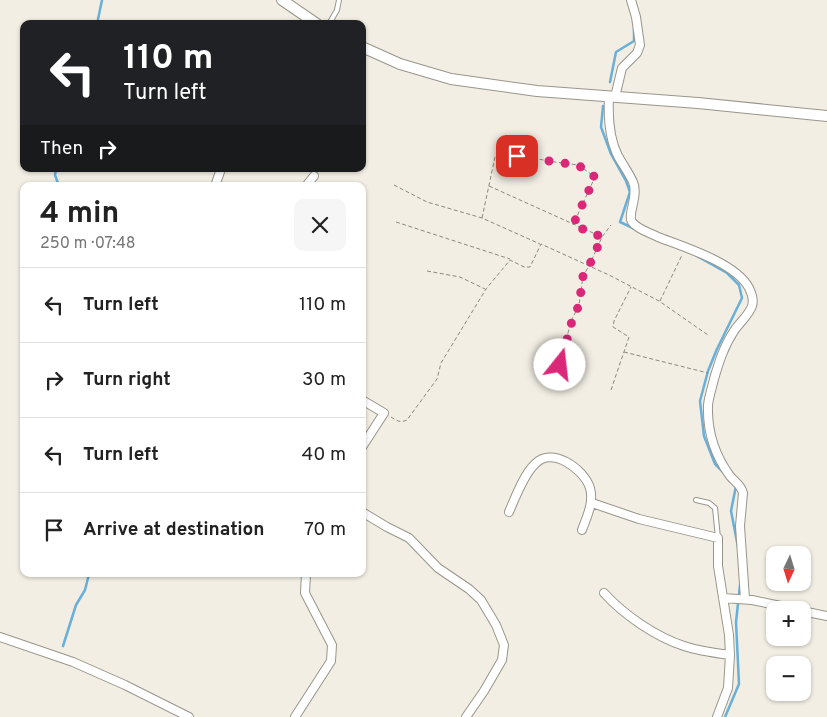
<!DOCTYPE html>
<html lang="en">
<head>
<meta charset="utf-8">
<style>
  body { margin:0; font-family:Overpass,sans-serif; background:#f6f6f6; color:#222; height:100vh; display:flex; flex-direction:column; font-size:19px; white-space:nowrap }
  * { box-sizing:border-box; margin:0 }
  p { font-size:16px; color:#767676 }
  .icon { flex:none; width:28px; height:28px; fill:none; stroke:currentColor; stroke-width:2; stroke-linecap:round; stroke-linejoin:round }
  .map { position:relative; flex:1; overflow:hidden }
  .details { position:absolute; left:20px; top:182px; width:346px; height:395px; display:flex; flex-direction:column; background:#fff; border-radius:10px; box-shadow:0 1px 4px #0004 }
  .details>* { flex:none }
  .top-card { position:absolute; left:20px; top:20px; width:346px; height:152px; border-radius:10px; box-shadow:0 1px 4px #0004; background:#202124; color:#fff; overflow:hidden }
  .needle { width:32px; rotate:184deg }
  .tools { position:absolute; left:766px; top:546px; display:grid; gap:10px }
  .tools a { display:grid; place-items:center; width:45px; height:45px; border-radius:10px; background:#fff; box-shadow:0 1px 4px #0004; font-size:25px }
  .pin { position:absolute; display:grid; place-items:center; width:42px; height:42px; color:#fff; margin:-21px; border-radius:10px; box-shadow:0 2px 8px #0006 }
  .me { position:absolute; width:55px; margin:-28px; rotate:16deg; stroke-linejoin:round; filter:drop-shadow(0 0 4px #0008) }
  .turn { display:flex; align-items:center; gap:18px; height:105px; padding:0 20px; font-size:22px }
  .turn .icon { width:65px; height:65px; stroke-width:2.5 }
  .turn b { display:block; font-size:35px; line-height:42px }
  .then { display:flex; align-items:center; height:48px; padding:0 20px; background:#0003; gap:10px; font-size:19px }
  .round { display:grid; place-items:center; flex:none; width:52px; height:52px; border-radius:10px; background:#f6f6f6 }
  .summary { display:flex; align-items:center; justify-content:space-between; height:85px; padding:0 20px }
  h1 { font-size:30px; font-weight:700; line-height:38px }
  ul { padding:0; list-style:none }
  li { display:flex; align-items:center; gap:15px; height:75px; padding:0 20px; border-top:1px solid #e0e0e0 }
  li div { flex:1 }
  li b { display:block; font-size:19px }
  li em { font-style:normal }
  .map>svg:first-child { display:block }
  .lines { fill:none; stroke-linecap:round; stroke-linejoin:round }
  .stream { stroke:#68afd9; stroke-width:2.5 }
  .service-casing { stroke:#98958b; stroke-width:6 }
  .minor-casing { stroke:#98958b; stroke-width:10 }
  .tertiary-casing { stroke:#98958b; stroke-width:12 }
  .path { stroke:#8b8881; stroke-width:1; stroke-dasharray:4 2.5; stroke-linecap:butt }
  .service { stroke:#fff; stroke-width:4 }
  .minor { stroke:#fff; stroke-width:8 }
  .tertiary { stroke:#fff; stroke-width:10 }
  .route { stroke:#db2777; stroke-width:9; stroke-dasharray:0 16.2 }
</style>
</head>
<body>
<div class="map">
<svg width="827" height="717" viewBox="0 0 827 717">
  <rect width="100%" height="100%" fill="#f2eee3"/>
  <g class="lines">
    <!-- stream -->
    <path class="stream" d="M97,24L102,0
      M610,82L616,52L634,41V29
      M603,106L601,127L611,154L626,181L630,192L620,222L635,229
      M56,169L55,175L59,186
      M695,255L727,273L739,285L742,298L717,349L708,371L700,401L704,436L715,464L724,473
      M736,486L731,511L738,547
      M63,646L76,605L85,590L89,574
      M725,717L739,684L736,622L740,585"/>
    <!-- service casing -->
    <g class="service-casing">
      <path id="service" d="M329,24L337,10L339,0
        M696,500L709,503L715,508L718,538"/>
    </g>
    <!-- minor casing -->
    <g class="minor-casing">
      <path id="minor" d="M609,97C608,116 609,138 618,156C623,165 629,173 633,182C639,195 627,215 632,222C637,229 650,233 658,237C684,247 736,263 749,288C752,294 754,300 752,306C749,315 739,323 734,331C724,346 719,362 714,379C712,388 709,396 708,405C707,432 714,454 730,476C735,482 741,485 743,493L740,526L745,599
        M615,97L622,68L637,53L640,45L636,17L631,0
        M215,186L221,169
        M306,186L314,176
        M362,400L384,413L362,447
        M592,503L639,519L718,538V566L729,635L730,655L728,688L717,717
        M362,512L387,527L409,538L438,568L469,589L481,600L496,625L504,645L502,660L484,691L466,717
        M509,512C515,498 524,474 535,464C552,446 584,469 590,488C594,503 587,516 582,530
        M604,593C624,615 656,637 684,646C699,651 715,653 730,655
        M723,598L752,600L800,610
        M802,611L827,616
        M0,637L73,662L125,685L189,717
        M295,717L331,661L332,645L305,593L306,574"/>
    </g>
    <!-- tertiary casing -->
    <g class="tertiary-casing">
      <path id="tertiary" d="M282,0L317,24
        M362,47L400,64L451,79L537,91L698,103L827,116"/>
    </g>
    <!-- path -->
    <path class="path" d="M394,185L427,202L482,218L540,244
      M489,186L602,237
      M482,218L495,157L498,152L555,162L578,165L595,177L573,225
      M396,222L510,259
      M427,271L460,277L485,289
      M660,301L682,255
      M624,352L708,373
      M560,365L571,321L579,305L583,276L589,266L602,237L611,225
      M611,390L629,337L613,327L614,321L631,287
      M391,417C397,421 400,423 407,420L437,379L441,363L486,289L510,260L524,267H530L541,244L609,275L659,301L708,335"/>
    <!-- service -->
    <use href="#service" class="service"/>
    <!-- minor -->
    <use href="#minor" class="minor"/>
    <!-- tertiary -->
    <use href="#tertiary" class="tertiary"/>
  </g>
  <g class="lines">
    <!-- route -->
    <path class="route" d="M517,156L555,162L578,165L595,177L573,225L602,237L589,266L583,276L579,305L572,321L560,365"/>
  </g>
</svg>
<div class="tools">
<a><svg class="needle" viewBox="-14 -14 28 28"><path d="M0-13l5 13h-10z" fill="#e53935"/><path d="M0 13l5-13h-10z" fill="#767676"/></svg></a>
<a>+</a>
<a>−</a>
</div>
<div class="pin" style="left:517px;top:156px;background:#d93025"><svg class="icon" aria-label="arrive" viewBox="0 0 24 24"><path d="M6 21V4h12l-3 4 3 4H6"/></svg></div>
<svg class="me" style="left:560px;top:365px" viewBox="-20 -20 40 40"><circle r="19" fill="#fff"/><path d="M0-13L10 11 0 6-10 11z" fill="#db2777"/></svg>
<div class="top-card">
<div class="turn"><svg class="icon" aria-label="left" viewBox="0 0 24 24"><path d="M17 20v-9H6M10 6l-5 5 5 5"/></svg><div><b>110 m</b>Turn left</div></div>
<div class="then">Then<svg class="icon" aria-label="right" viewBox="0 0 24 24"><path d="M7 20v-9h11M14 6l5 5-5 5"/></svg></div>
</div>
<section class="details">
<div class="summary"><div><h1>4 min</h1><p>250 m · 07:48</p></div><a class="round"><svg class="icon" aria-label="close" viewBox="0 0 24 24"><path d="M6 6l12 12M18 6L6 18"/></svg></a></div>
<ul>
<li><svg class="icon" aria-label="left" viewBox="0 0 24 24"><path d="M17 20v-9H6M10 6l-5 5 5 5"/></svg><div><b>Turn left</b></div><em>110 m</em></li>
<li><svg class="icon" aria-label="right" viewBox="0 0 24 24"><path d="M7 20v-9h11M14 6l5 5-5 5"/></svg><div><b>Turn right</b></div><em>30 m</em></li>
<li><svg class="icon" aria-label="left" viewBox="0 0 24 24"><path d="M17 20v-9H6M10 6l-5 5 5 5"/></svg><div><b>Turn left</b></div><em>40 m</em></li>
<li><svg class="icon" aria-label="arrive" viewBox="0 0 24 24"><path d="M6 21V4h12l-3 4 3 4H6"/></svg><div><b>Arrive at destination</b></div><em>70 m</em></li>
</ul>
</section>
</div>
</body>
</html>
